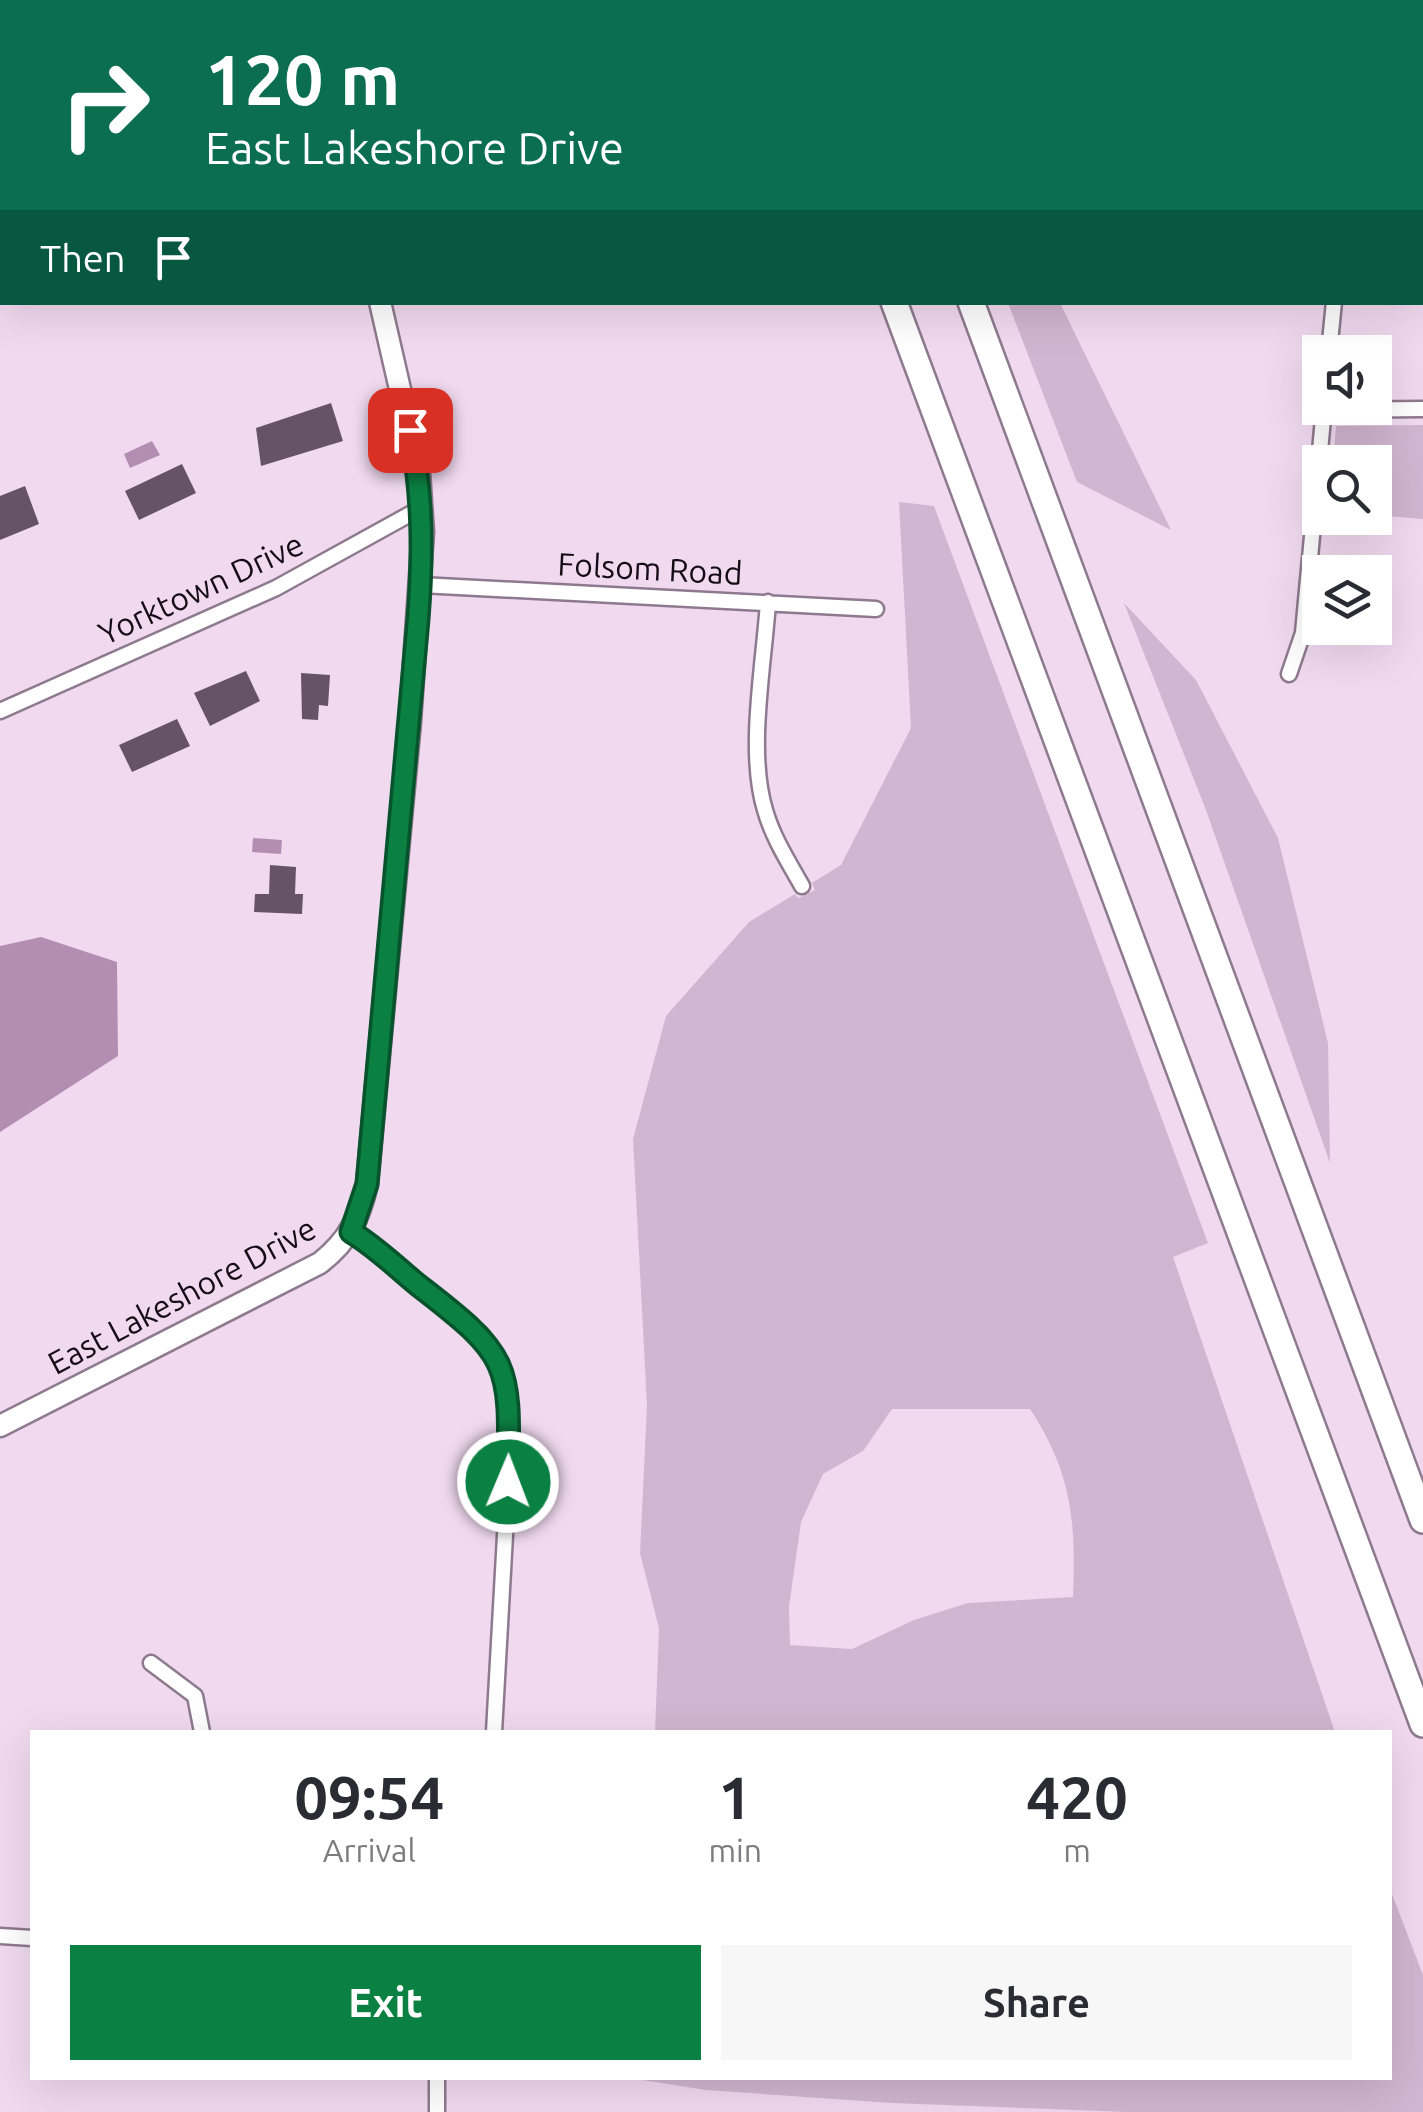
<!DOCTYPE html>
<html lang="en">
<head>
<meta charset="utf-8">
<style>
  body { margin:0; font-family:Ubuntu,sans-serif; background:#f7f7f7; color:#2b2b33; height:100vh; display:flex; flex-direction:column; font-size:38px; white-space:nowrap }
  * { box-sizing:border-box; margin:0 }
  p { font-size:32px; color:#7c7c81 }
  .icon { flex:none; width:55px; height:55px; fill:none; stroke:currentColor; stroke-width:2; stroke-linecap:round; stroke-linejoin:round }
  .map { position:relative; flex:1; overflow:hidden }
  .panel { position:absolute; left:30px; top:1730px; width:1362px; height:350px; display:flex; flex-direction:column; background:#fff; border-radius:0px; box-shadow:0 10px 40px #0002 }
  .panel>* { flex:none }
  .hud { position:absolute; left:0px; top:0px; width:1425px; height:305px; box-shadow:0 10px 40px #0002; background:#0b6e4f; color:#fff; overflow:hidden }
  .tools { position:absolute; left:1302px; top:335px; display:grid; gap:20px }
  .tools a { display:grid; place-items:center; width:90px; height:90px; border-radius:0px; background:#fff; box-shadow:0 10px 40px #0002; font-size:50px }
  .pin { position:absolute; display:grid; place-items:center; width:85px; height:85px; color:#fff; margin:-42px; border-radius:20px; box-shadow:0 5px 15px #0006 }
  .me { position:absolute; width:110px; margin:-55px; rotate:1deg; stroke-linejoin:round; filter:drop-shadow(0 0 8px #0008) }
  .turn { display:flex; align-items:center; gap:35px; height:210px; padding:0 40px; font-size:45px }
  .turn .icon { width:130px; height:130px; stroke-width:2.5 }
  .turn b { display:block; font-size:70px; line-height:85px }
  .then { display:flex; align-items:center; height:95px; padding:0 40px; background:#0003; gap:20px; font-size:38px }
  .eta { display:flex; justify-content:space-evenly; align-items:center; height:170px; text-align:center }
  .eta b { font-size:60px; font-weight:700; line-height:70px }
  .button { display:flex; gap:20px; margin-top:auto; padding:20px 40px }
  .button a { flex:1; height:115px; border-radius:0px; background:#0b8043; color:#fff; font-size:40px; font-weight:700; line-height:115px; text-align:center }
  .button a+a { background:#f7f7f7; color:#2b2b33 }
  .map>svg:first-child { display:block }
  .green { fill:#d2b6d1; fill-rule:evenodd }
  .water { fill:#b48db3 }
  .building { fill:#665366 }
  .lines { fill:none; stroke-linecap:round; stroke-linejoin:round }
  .street-casing { stroke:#8e7a8e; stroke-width:19 }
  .secondary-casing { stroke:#8e7a8e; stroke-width:25 }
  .highway-casing { stroke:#8e7a8e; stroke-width:30 }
  .street { stroke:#fff; stroke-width:14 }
  .secondary { stroke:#fff; stroke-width:20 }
  .highway { stroke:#fff; stroke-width:25 }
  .route-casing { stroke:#07532c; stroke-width:25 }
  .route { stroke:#0b8043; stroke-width:18 }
  .labels { text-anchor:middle; stroke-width:10; stroke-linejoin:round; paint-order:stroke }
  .street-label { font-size:32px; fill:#150d15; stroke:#f1daf0 }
</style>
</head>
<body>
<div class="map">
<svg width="1423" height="2112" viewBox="0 0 1423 2112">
  <rect width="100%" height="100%" fill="#f1daf0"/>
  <!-- green -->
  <path class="green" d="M1008,303H1060L1171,530L1077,482Z
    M1423,425V519L1375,515V462H1333L1336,426Z
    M899,502L934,506L1208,1243L1173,1257L1335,1732H655L659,1628L640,1553L647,1405L633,1139L666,1016L749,922L795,894L798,898L815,890L812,883L841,865L911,728ZM892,1409H1030C1072,1473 1076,1521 1073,1597L968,1603L914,1620L852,1649L790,1645L789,1607L801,1522L823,1474L863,1451Z
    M1124,603L1196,680L1278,838L1328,1043L1330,1163L1206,810Z
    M1390,1889L1423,1975V2112H1126L892,2103L706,2090L642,2080L1390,2078Z"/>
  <!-- water -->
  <path class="water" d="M152,441L160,455L130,468L124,454Z
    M253,838L282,840L281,854L252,852Z
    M41,937L117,962L118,1056L0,1132V946Z"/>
  <!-- building -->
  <path class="building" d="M331,403L343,441L261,466L256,428Z
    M182,464L196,493L139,520L125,491Z
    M25,486L39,524L0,540V496Z
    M246,671L260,701L210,726L194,693Z
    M301,673L330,675L328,706L319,705L318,720L302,719Z
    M177,719L190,746L132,772L119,745Z
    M270,865L296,867L295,894H303L302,914L254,912L255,894H269Z"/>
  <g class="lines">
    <!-- street casing -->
    <g class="street-casing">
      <path id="street" d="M40,2L42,0
        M1363,2L1364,0
        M0,96L2,93
        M1329,352L1334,302
        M1324,410L1423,409
        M421,585L876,609
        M768,602C764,664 747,751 765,810C773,838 788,861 802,886
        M1289,674L1303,633L1324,408
        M0,711L276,588L421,508
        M351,1232L480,1333L500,1363L506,1381L508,1482L494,1732
        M151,1663L195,1696L202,1732
        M0,1936L32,1938
        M437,2112V2078"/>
    </g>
    <!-- secondary casing -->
    <g class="secondary-casing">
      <path id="secondary" d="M375,0L376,2
        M0,1426L320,1263C349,1240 359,1219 367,1184L410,722L423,532L419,472L380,302"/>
    </g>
    <!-- highway casing -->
    <g class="highway-casing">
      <path id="highway" d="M782,0L783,2
        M859,0L860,2
        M894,302L1423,1724
        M971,302L1423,1520"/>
    </g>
    <!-- street -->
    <use href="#street" class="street"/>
    <!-- secondary -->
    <use href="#secondary" class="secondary"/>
    <!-- highway -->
    <use href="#highway" class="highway"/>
  </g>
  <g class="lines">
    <!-- route casing -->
    <g class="route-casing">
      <path id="route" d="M410,430C423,494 423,555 418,619L367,1184L351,1232C376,1247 396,1267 418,1285C513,1358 510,1363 508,1482"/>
    </g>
    <!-- route -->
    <use href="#route" class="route"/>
  </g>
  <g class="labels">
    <!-- street labels -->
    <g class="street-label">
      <text transform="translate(650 569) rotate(3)" y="11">Folsom Road</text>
      <text transform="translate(201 589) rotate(-25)" y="11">Yorktown Drive</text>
      <text transform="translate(182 1296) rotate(-28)" y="11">East Lakeshore Drive</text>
    </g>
  </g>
</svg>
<div class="tools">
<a><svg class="icon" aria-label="sound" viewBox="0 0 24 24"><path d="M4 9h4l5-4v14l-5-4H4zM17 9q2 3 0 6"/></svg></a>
<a><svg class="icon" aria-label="search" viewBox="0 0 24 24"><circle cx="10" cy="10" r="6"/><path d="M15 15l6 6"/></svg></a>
<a><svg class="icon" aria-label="layers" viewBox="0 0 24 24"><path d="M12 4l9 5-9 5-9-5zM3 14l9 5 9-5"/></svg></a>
</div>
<div class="pin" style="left:410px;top:430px;background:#d93025"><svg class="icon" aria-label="arrive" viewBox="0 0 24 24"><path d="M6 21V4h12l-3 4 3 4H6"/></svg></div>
<svg class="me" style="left:508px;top:1482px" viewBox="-20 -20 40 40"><circle r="17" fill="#0b8043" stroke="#fff" stroke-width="3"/><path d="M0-11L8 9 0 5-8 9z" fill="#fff"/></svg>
<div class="hud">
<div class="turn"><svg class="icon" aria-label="right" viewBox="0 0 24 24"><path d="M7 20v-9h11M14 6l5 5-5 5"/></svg><div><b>120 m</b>East Lakeshore Drive</div></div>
<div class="then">Then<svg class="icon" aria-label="arrive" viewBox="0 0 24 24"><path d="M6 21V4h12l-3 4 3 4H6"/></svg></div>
</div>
<section class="panel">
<div class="eta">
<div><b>09:54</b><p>Arrival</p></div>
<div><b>1</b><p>min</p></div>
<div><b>420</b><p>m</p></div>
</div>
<div class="button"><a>Exit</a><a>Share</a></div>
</section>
</div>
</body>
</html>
